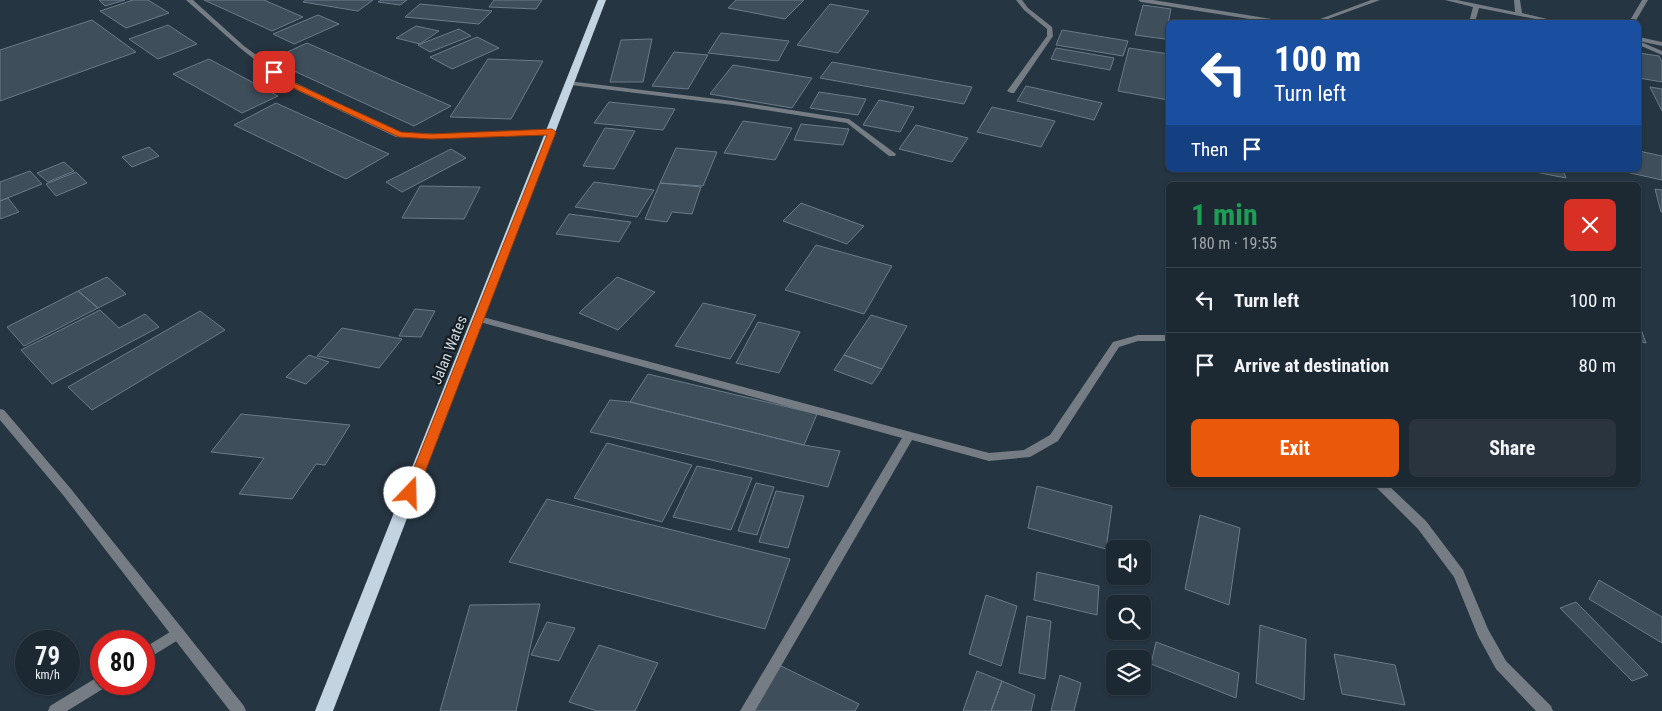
<!DOCTYPE html>
<html lang="en">
<head>
<meta charset="utf-8">
<style>
  body { margin:0; font-family:"Roboto Condensed",sans-serif; background:#29343e; color:#f1f3f6; height:100vh; display:flex; flex-direction:column; font-size:19px; white-space:nowrap }
  * { box-sizing:border-box; margin:0 }
  p { font-size:16px; color:#a0a6ac }
  .icon { flex:none; width:28px; height:28px; fill:none; stroke:currentColor; stroke-width:2; stroke-linecap:round; stroke-linejoin:round }
  .map { position:relative; flex:1; overflow:hidden }
  .panel { position:absolute; left:1166px; top:182px; width:475px; height:305px; display:flex; flex-direction:column; background:#1c2832; border-radius:8px; box-shadow:0 1px 4px #0004,0 0 0 1px #3a444d }
  .panel>* { flex:none }
  .top-card { position:absolute; left:1166px; top:20px; width:475px; height:152px; border-radius:8px; box-shadow:0 1px 4px #0004,0 0 0 1px #3a444d; background:#1a4fa0; color:#fff; overflow:hidden }
  .fabs { position:absolute; left:1106px; top:540px; display:grid; gap:10px }
  .fabs a { display:grid; place-items:center; width:45px; height:45px; border-radius:8px; background:#1c2832; box-shadow:0 1px 4px #0004,0 0 0 1px #3a444d; font-size:25px }
  .speed { position:absolute; left:15px; top:630px; display:flex; gap:10px; font-size:25px; font-weight:700; text-align:center }
  .speed>* { display:grid; place-content:center; width:65px; height:65px; border-radius:50%; background:#1c2832; box-shadow:0 1px 4px #0004,0 0 0 1px #3a444d; line-height:1 }
  .speed small { font-size:12px; font-weight:400 }
  .speed .limit { border:8px solid #d22; background:#fff; color:#111 }
  .pin { position:absolute; display:grid; place-items:center; width:42px; height:42px; color:#fff; margin:-21px; border-radius:10px; box-shadow:0 2px 8px #0006 }
  .me { position:absolute; width:55px; margin:-28px; rotate:21deg; stroke-linejoin:round; filter:drop-shadow(0 0 4px #0008) }
  .turn { display:flex; align-items:center; gap:18px; height:105px; padding:0 25px; font-size:22px }
  .turn .icon { width:65px; height:65px; stroke-width:2.5 }
  .turn b { display:block; font-size:35px; line-height:42px }
  .then { display:flex; align-items:center; height:48px; padding:0 25px; background:#0003; gap:10px; font-size:19px }
  .round { display:grid; place-items:center; flex:none; width:52px; height:52px; border-radius:8px; background:#29343e }
  .head { display:flex; align-items:center; justify-content:space-between; height:85px; padding:0 25px }
  h1 { font-size:30px; font-weight:700; line-height:38px; color:#1e9e55 }
  .action { display:flex; gap:10px; margin-top:auto; padding:10px 25px }
  .action a { flex:1; height:58px; border-radius:8px; background:#ea580c; color:#fff; font-size:20px; font-weight:700; line-height:58px; text-align:center }
  .action a+a { background:#29343e; color:#f1f3f6 }
  ul { padding:0; list-style:none }
  li { display:flex; align-items:center; gap:15px; height:65px; padding:0 25px; border-top:1px solid #3a444d }
  li div { flex:1 }
  li b { display:block; font-size:19px }
  li em { font-style:normal }
  .map>svg:first-child { display:block }
  .building { fill:#3e4e5b; stroke:#6a7b89 }
  .lines { fill:none; stroke-linecap:round; stroke-linejoin:round }
  .service { fill:#757c83; fill-rule:evenodd }
  .minor { fill:#757c83; fill-rule:evenodd }
  .trunk { fill:#c2d3e2; fill-rule:evenodd }
  .route { fill:#ea580c; stroke:#983908 }
  .labels { text-anchor:middle; stroke-width:4.5; stroke-linejoin:round; paint-order:stroke }
  .street-label { font-size:15px; fill:#cfd9e1; stroke:#151c22 }
</style>
</head>
<body>
<div class="map">
<svg width="1662" height="711" viewBox="0 0 1662 711">
  <rect width="100%" height="100%" fill="#263542"/>
  <!-- building -->
  <path class="building" d="M99,0H125L105,6Z
    M133,0H148L169,13L126,28L100,11Z
    M204,0H264L303,17L272,31Z
    M306,0H373L358,11L303,2Z
    M381,0H407L400,5L378,2Z
    M494,0H542L536,9L489,7Z
    M736,0H804L785,19L728,8Z
    M420,4L492,11L479,24L405,17Z
    M830,4L869,11L838,53L797,45Z
    M1143,5L1171,9L1165,39L1135,35Z
    M318,15L339,24L294,44L273,34Z
    M92,20L136,52L0,101V50Z
    M168,25L197,44L158,59L129,39Z
    M416,26L439,31L420,44L396,38Z
    M459,29L471,36L430,52L418,45Z
    M1062,30L1128,41L1123,56L1056,45Z
    M721,33L789,41L778,61L708,53Z
    M477,37L499,48L452,69L430,57Z
    M652,39L643,82H610L621,40Z
    M307,43L451,106L414,126L270,60Z
    M1056,48L1114,58L1110,70L1051,59Z
    M1129,48L1169,54L1168,100L1118,91Z
    M674,52L708,55L688,89L652,86Z
    M1639,53L1659,56L1662,62V82L1639,78Z
    M209,59L278,96L242,113L173,74Z
    M488,59L543,61L511,119L450,117Z
    M832,62L972,87L964,104L820,78Z
    M733,65L812,78L792,108L710,94Z
    M1026,86L1102,103L1094,120L1017,101Z
    M1650,87L1662,89V111Z
    M819,92L866,99L858,115L810,108Z
    M879,100L914,107L900,132L863,125Z
    M609,102L675,109L663,130L594,123Z
    M276,103L389,154L346,179L234,125Z
    M992,107L1055,121L1041,147L977,132Z
    M743,121L792,128L775,160L724,153Z
    M801,124L849,129L843,145L794,140Z
    M916,125L968,138L952,162L899,149Z
    M605,128L635,131L614,169L583,166Z
    M149,147L159,156L132,167L122,157Z
    M676,148L717,152L703,186L660,183Z
    M451,149L466,158L402,192L386,182Z
    M1639,151L1662,156V180L1617,170H1639Z
    M64,162L74,171L48,182L37,173Z
    M1525,170H1563L1566,178Z
    M30,171L42,184L0,201V182Z
    M76,172L87,183L56,196L46,184Z
    M594,182L654,190L637,217L575,207Z
    M660,183L701,187L692,214L672,212L667,222L645,219Z
    M420,186L480,187L464,219L402,218Z
    M1655,189L1662,190V212H1661Z
    M8,198L19,212L0,219V201Z
    M801,203L864,226L847,244L783,221Z
    M569,214L631,222L619,242L556,234Z
    M816,245L892,266L864,314L785,290Z
    M107,277L126,294L98,308L78,291Z
    M617,277L655,292L618,330L579,313Z
    M78,291L98,308L24,346L7,327Z
    M703,303L756,315L730,359L675,346Z
    M415,309L435,311L421,337L399,336Z
    M100,310L119,328L145,314L159,327L52,384L21,350Z
    M200,311L225,330L92,410L68,387Z
    M871,315L907,326L882,369L844,355Z
    M758,322L800,332L779,373L736,363Z
    M1639,324L1646,343L1639,341Z
    M342,328L402,339L379,368L317,356Z
    M309,355L329,362L306,384L286,377Z
    M844,355L882,369L872,384L834,370Z
    M648,374L817,414L804,445L630,402Z
    M610,400L630,402L804,445L840,451L828,487L590,432Z
    M241,414L350,425L325,465L316,464L292,499L239,494L264,458L211,452Z
    M607,443L692,465L662,522L574,498Z
    M697,466L752,478L731,530L673,517Z
    M756,483L774,487L757,535L738,531Z
    M1037,486L1112,506L1106,549L1028,528Z
    M776,491L804,496L788,548L759,542Z
    M547,499L790,559L765,629L509,562Z
    M1200,515L1240,528L1229,605L1185,589Z
    M1037,572L1099,586L1097,615L1034,600Z
    M1599,580L1662,617V643L1589,599Z
    M986,595L1017,606L1001,666L969,654Z
    M1576,602L1648,675L1632,681L1560,608Z
    M540,604L516,711H440L470,605Z
    M1027,616L1051,621L1045,679L1019,673Z
    M547,622L575,628L559,661L531,655Z
    M1260,625L1306,639L1304,700L1256,683Z
    M1156,642L1239,673L1236,698L1151,664Z
    M599,645L658,663L635,711H597L569,702Z
    M1334,654L1395,665L1405,705L1342,694Z
    M779,665L859,704L855,711H754Z
    M977,671L1002,681L991,711H963Z
    M1060,675L1081,683L1074,711H1051Z
    M1002,681L1035,695L1031,711H991Z"/>
  <g class="lines">
    <!-- service -->
    <path class="service" d="M178,627L183,629L184,633L183,637L144,661V648Z
      M101,675V684H107L106,687L67,711H48L50,706Z"/>
    <!-- minor -->
    <path class="minor" d="M186,0H193L244,46L292,81L400,133L441,134L552,130L556,132L552,134L441,138L396,137L286,85L240,48Z
      M1016,0H1022L1028,8L1052,27L1053,36L1014,93H1011L1007,91L1047,36V29L1024,10Z
      M1138,0H1153L1278,20L1281,22H1269L1141,2Z
      M1371,0H1380L1320,22H1312Z
      M1445,0H1457L1515,12L1514,0H1520L1522,13L1560,22H1550L1479,8L1475,22H1469L1473,7Z
      M1642,0H1648L1635,22H1629Z
      M1639,37L1662,42V46L1639,41Z
      M1639,41L1662,51V55L1639,45Z
      M568,81L733,101L849,119L896,154L895,156H889L847,123L733,105L571,85H568Z
      M479,316L989,453L1024,450L1050,435L1113,342L1138,335H1169V341H1138L1119,347L1058,441L1030,457L989,461L912,440L755,711H740L902,438L476,321L474,319L476,317Z
      M0,409L4,410L71,489L244,706L246,711H230L63,495L0,420Z
      M1374,485H1388L1426,521L1463,570L1488,629L1506,661L1551,706L1553,711H1536L1496,669L1478,636L1454,577L1418,529Z"/>
    <!-- trunk -->
    <path class="trunk" d="M598,0H606L333,711H315Z"/>
  </g>
  <!-- route -->
  <path class="route" d="M274,69L292,82L401,132L431,134L552,129L556,132L417,493L415,497L410,498L406,497L404,493L547,135L431,139L399,137L287,85L271,73V70Z"/>
  <g class="labels">
    <!-- street labels -->
    <g class="street-label">
      <text transform="translate(449 350) rotate(-68)" y="5">Jalan Wates</text>
    </g>
  </g>
</svg>
<div class="fabs">
<a><svg class="icon" aria-label="sound" viewBox="0 0 24 24"><path d="M4 9h4l5-4v14l-5-4H4zM17 9q2 3 0 6"/></svg></a>
<a><svg class="icon" aria-label="search" viewBox="0 0 24 24"><circle cx="10" cy="10" r="6"/><path d="M15 15l6 6"/></svg></a>
<a><svg class="icon" aria-label="layers" viewBox="0 0 24 24"><path d="M12 4l9 5-9 5-9-5zM3 14l9 5 9-5"/></svg></a>
</div>
<div class="speed"><div>79<small>km/h</small></div><div class="limit">80</div></div>
<div class="pin" style="left:274px;top:72px;background:#d93025"><svg class="icon" aria-label="arrive" viewBox="0 0 24 24"><path d="M6 21V4h12l-3 4 3 4H6"/></svg></div>
<svg class="me" style="left:410px;top:493px" viewBox="-20 -20 40 40"><circle r="19" fill="#fff"/><path d="M0-13L10 11 0 6-10 11z" fill="#ea580c"/></svg>
<div class="top-card">
<div class="turn"><svg class="icon" aria-label="left" viewBox="0 0 24 24"><path d="M17 20v-9H6M10 6l-5 5 5 5"/></svg><div><b>100 m</b>Turn left</div></div>
<div class="then">Then<svg class="icon" aria-label="arrive" viewBox="0 0 24 24"><path d="M6 21V4h12l-3 4 3 4H6"/></svg></div>
</div>
<section class="panel">
<div class="head"><div><h1>1 min</h1><p>180 m · 19:55</p></div><a class="round" style="background:#d93025;color:#fff"><svg class="icon" aria-label="close" viewBox="0 0 24 24"><path d="M6 6l12 12M18 6L6 18"/></svg></a></div>
<ul>
<li><svg class="icon" aria-label="left" viewBox="0 0 24 24"><path d="M17 20v-9H6M10 6l-5 5 5 5"/></svg><div><b>Turn left</b></div><em>100 m</em></li>
<li><svg class="icon" aria-label="arrive" viewBox="0 0 24 24"><path d="M6 21V4h12l-3 4 3 4H6"/></svg><div><b>Arrive at destination</b></div><em>80 m</em></li>
</ul>
<div class="action"><a>Exit</a><a>Share</a></div>
</section>
</div>
</body>
</html>
